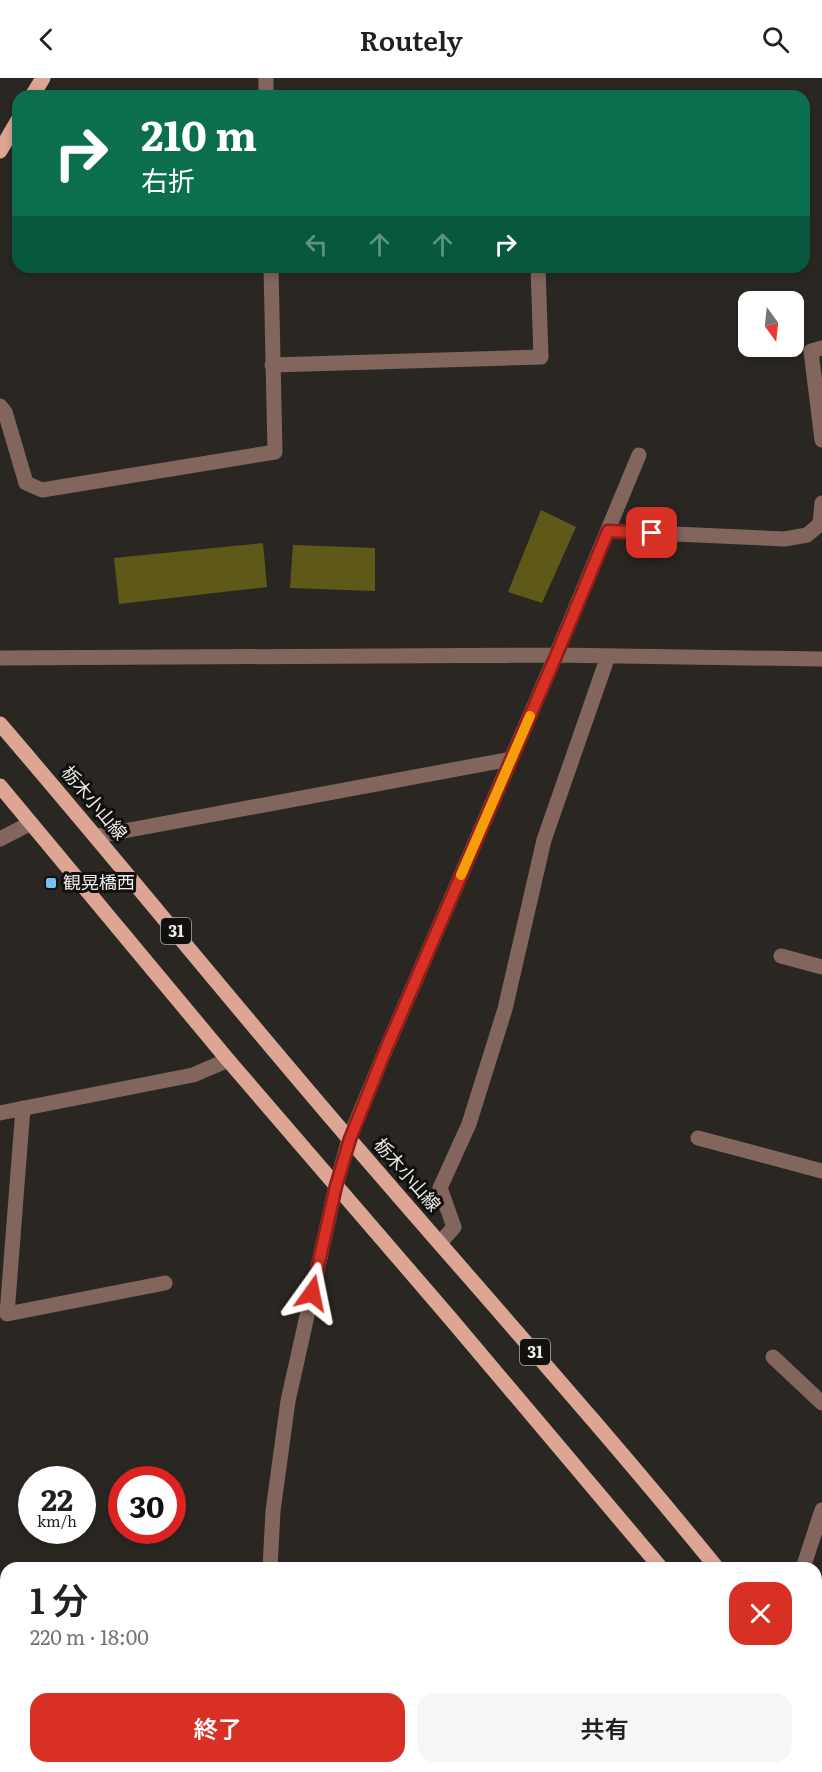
<!DOCTYPE html>
<html lang="ja">
<head>
<meta charset="utf-8">
<style>
  body { margin:0; font-family:Literata,"Noto Sans JP",serif; background:#f6f6f6; color:#202124; height:100vh; display:flex; flex-direction:column; font-size:22px; white-space:nowrap }
  * { box-sizing:border-box; margin:0 }
  p { font-size:20px; color:#757577 }
  .icon { flex:none; width:33px; height:33px; fill:none; stroke:currentColor; stroke-width:2; stroke-linecap:round; stroke-linejoin:round }
  .map { position:relative; flex:1; overflow:hidden }
  .sheet { position:absolute; left:0px; top:1484px; width:822px; height:212px; display:flex; flex-direction:column; background:#fff; border-radius:18px 18px 0 0; box-shadow:0 3px 9px #0003 }
  .sheet>* { flex:none }
  .top-card { position:absolute; left:12px; top:12px; width:798px; height:183px; border-radius:18px; box-shadow:0 3px 9px #0003; background:#0b6e4f; color:#fff; overflow:hidden }
  .needle { width:39px; rotate:165deg }
  .fabs { position:absolute; left:738px; top:213px; display:grid; gap:12px }
  .fabs a { display:grid; place-items:center; width:66px; height:66px; border-radius:12px; background:#fff; box-shadow:0 3px 9px #0003; font-size:30px }
  .speed { position:absolute; left:18px; top:1388px; display:flex; gap:12px; font-size:30px; font-weight:700; text-align:center }
  .speed>* { display:grid; place-content:center; width:78px; height:78px; border-radius:50%; background:#fff; box-shadow:0 3px 9px #0003; line-height:1 }
  .speed small { font-size:15px; font-weight:400 }
  .speed .limit { border:9px solid #d22; background:#fff; color:#111 }
  .pin { position:absolute; display:grid; place-items:center; width:51px; height:51px; color:#fff; margin:-26px; border-radius:12px; box-shadow:0 3px 9px #0006 }
  .me { position:absolute; width:66px; margin:-33px; rotate:12deg; stroke-linejoin:round; filter:drop-shadow(0 0 4px #0008) }
  .turn { display:flex; align-items:center; gap:21px; height:126px; padding:0 30px; font-size:27px }
  .turn .icon { width:78px; height:78px; stroke-width:2.5 }
  .turn b { display:block; font-size:42px; line-height:51px }
  .lanes { display:flex; align-items:center; height:57px; padding:0 30px; background:#0003; justify-content:center; gap:30px; direction:ltr }
  .lanes .off { opacity:.35 }
  .round { display:grid; place-items:center; flex:none; width:63px; height:63px; border-radius:18px; background:#f6f6f6 }
  .summary { display:flex; align-items:center; justify-content:space-between; height:102px; padding:0 30px }
  h1 { font-size:36px; font-weight:600; line-height:45px }
  .button { display:flex; gap:12px; margin-top:auto; padding:12px 30px }
  .button a { flex:1; height:69px; border-radius:18px; background:#d93025; color:#fff; font-size:24px; font-weight:600; line-height:69px; text-align:center }
  .button a+a { background:#f6f6f6; color:#202124 }
  header { display:flex; justify-content:space-between; align-items:center; height:78px; padding:0 30px; background:#fff; font-size:27px; font-weight:600 }
  .map>svg:first-child { display:block }
  .building { fill:#5e5918 }
  .lines { fill:none; stroke-linecap:round; stroke-linejoin:round }
  .minor { stroke:#82665e; stroke-width:15 }
  .major { stroke:#dda594; stroke-width:15 }
  .route-casing { stroke:#8d1f18; stroke-width:15 }
  .route { stroke:#d93025; stroke-width:10 }
  .slow { stroke:#f59e0b; stroke-width:10 }
  .poi-dot { fill:#72c1f5; stroke:#12100e; stroke-width:2 }
  .labels { text-anchor:middle; stroke-width:6; stroke-linejoin:round; paint-order:stroke }
  .shield { fill:#12100e; stroke:#acaaa7; stroke-width:1.5 }
  .shield-label { font-size:16px; font-weight:bold; fill:#eeece9 }
  .street-label { font-size:18px; fill:#eeece9; stroke:#12100e }
  .poi-label { font-size:18px; fill:#eeece9; stroke:#12100e; text-anchor:start }
</style>
</head>
<body>
<header><svg class="icon" aria-label="back" viewBox="0 0 24 24"><path d="M15 5l-7 7 7 7"/></svg>Routely<svg class="icon" aria-label="search" viewBox="0 0 24 24"><circle cx="10" cy="10" r="6"/><path d="M15 15l6 6"/></svg></header>
<div class="map">
<svg width="822" height="1694" viewBox="0 0 822 1694">
  <rect width="100%" height="100%" fill="#2a2723"/>
  <!-- building -->
  <path class="building" d="M541,432L576,449L542,525L508,514Z
    M263,465L267,509L119,526L114,480Z
    M293,467L375,470V513L290,510Z
    M385,1689H498V1694H385Z"/>
  <g class="lines">
    <!-- minor -->
    <path class="minor" d="M266,0V18
      M822,270L811,273L822,362
      M272,287L541,279L538,189
      M0,328L5,334L26,405L42,412L275,374L271,189
      M608,453L785,461L807,457L820,446L822,425
      M0,580L556,577L822,581
      M97,758L511,681
      M0,761L31,745
      M781,878L822,889
      M23,1030L7,1236L165,1205
      M0,1035L193,997L228,982
      M698,1060L822,1093
      M440,1165L454,1149L440,1110L469,1046L505,931L544,762L608,578
      M773,1279L822,1325
      M270,1490L273,1433L288,1323L336,1108L349,1061L386,971L556,577L639,377
      M803,1490L822,1432
      M0,1638L6,1644
      M55,1689L61,1694
      M272,1689L273,1694"/>
    <!-- major -->
    <path class="major" d="M32,18L43,0
      M0,73L18,42
      M0,646C118,783 232,925 351,1063C473,1205 598,1344 717,1490
      M0,708L228,982L450,1240L661,1490
      M816,1617L822,1625
      M816,1686L822,1694"/>
  </g>
  <g class="lines">
    <!-- route casing -->
    <g class="route-casing">
      <path id="route" d="M312,1215L336,1108L350,1061L386,971L556,578L608,453L652,455"/>
    </g>
    <!-- route -->
    <use href="#route" class="route"/>
    <!-- slow -->
    <path class="slow" d="M461,797L530,638"/>
  </g>
  <!-- markers -->
  <rect class="poi-dot" x="45" y="799" width="12" height="12" rx="3"/>
  <g class="labels">
    <!-- shield labels -->
    <g class="shield">
      <rect x="161" y="840" width="30" height="26" rx="4.5"/>
      <rect x="520" y="1261" width="30" height="26" rx="4.5"/>
    </g>
    <g class="shield-label">
      <text x="176" y="859">31</text>
      <text x="535" y="1280">31</text>
    </g>
    <!-- street labels -->
    <g class="street-label">
      <text transform="translate(94 725) rotate(50)" y="6">栃木小山線</text>
      <text transform="translate(407 1097) rotate(49)" y="6">栃木小山線</text>
    </g>
    <!-- poi labels -->
    <g class="poi-label">
      <text x="63" y="811">観晃橋西</text>
    </g>
  </g>
</svg>
<div class="fabs">
<a><svg class="needle" viewBox="-14 -14 28 28"><path d="M0-13l5 13h-10z" fill="#e53935"/><path d="M0 13l5-13h-10z" fill="#757577"/></svg></a>
</div>
<div class="speed"><div>22<small>km/h</small></div><div class="limit">30</div></div>
<div class="pin" style="left:652px;top:455px;background:#d93025"><svg class="icon" aria-label="arrive" viewBox="0 0 24 24"><path d="M6 21V4h12l-3 4 3 4H6"/></svg></div>
<svg class="me" style="left:312px;top:1215px" viewBox="-20 -20 40 40"><path d="M0-17L14 15 0 8-14 15z" fill="#d93025" stroke="#fff" stroke-width="4"/></svg>
<div class="top-card">
<div class="turn"><svg class="icon" aria-label="right" viewBox="0 0 24 24"><path d="M7 20v-9h11M14 6l5 5-5 5"/></svg><div><b>210 m</b>右折</div></div>
<div class="lanes"><svg class="icon off" aria-label="left" viewBox="0 0 24 24"><path d="M17 20v-9H6M10 6l-5 5 5 5"/></svg><svg class="icon off" aria-label="ahead" viewBox="0 0 24 24"><path d="M12 20V5M6 11l6-6 6 6"/></svg><svg class="icon off" aria-label="ahead" viewBox="0 0 24 24"><path d="M12 20V5M6 11l6-6 6 6"/></svg><svg class="icon" aria-label="right" viewBox="0 0 24 24"><path d="M7 20v-9h11M14 6l5 5-5 5"/></svg></div>
</div>
<section class="sheet">
<div class="summary"><div><h1>1 分</h1><p>220 m · 18:00</p></div><a class="round" style="background:#d93025;color:#fff"><svg class="icon" aria-label="close" viewBox="0 0 24 24"><path d="M6 6l12 12M18 6L6 18"/></svg></a></div>
<div class="button"><a>終了</a><a>共有</a></div>
</section>
</div>
</body>
</html>
